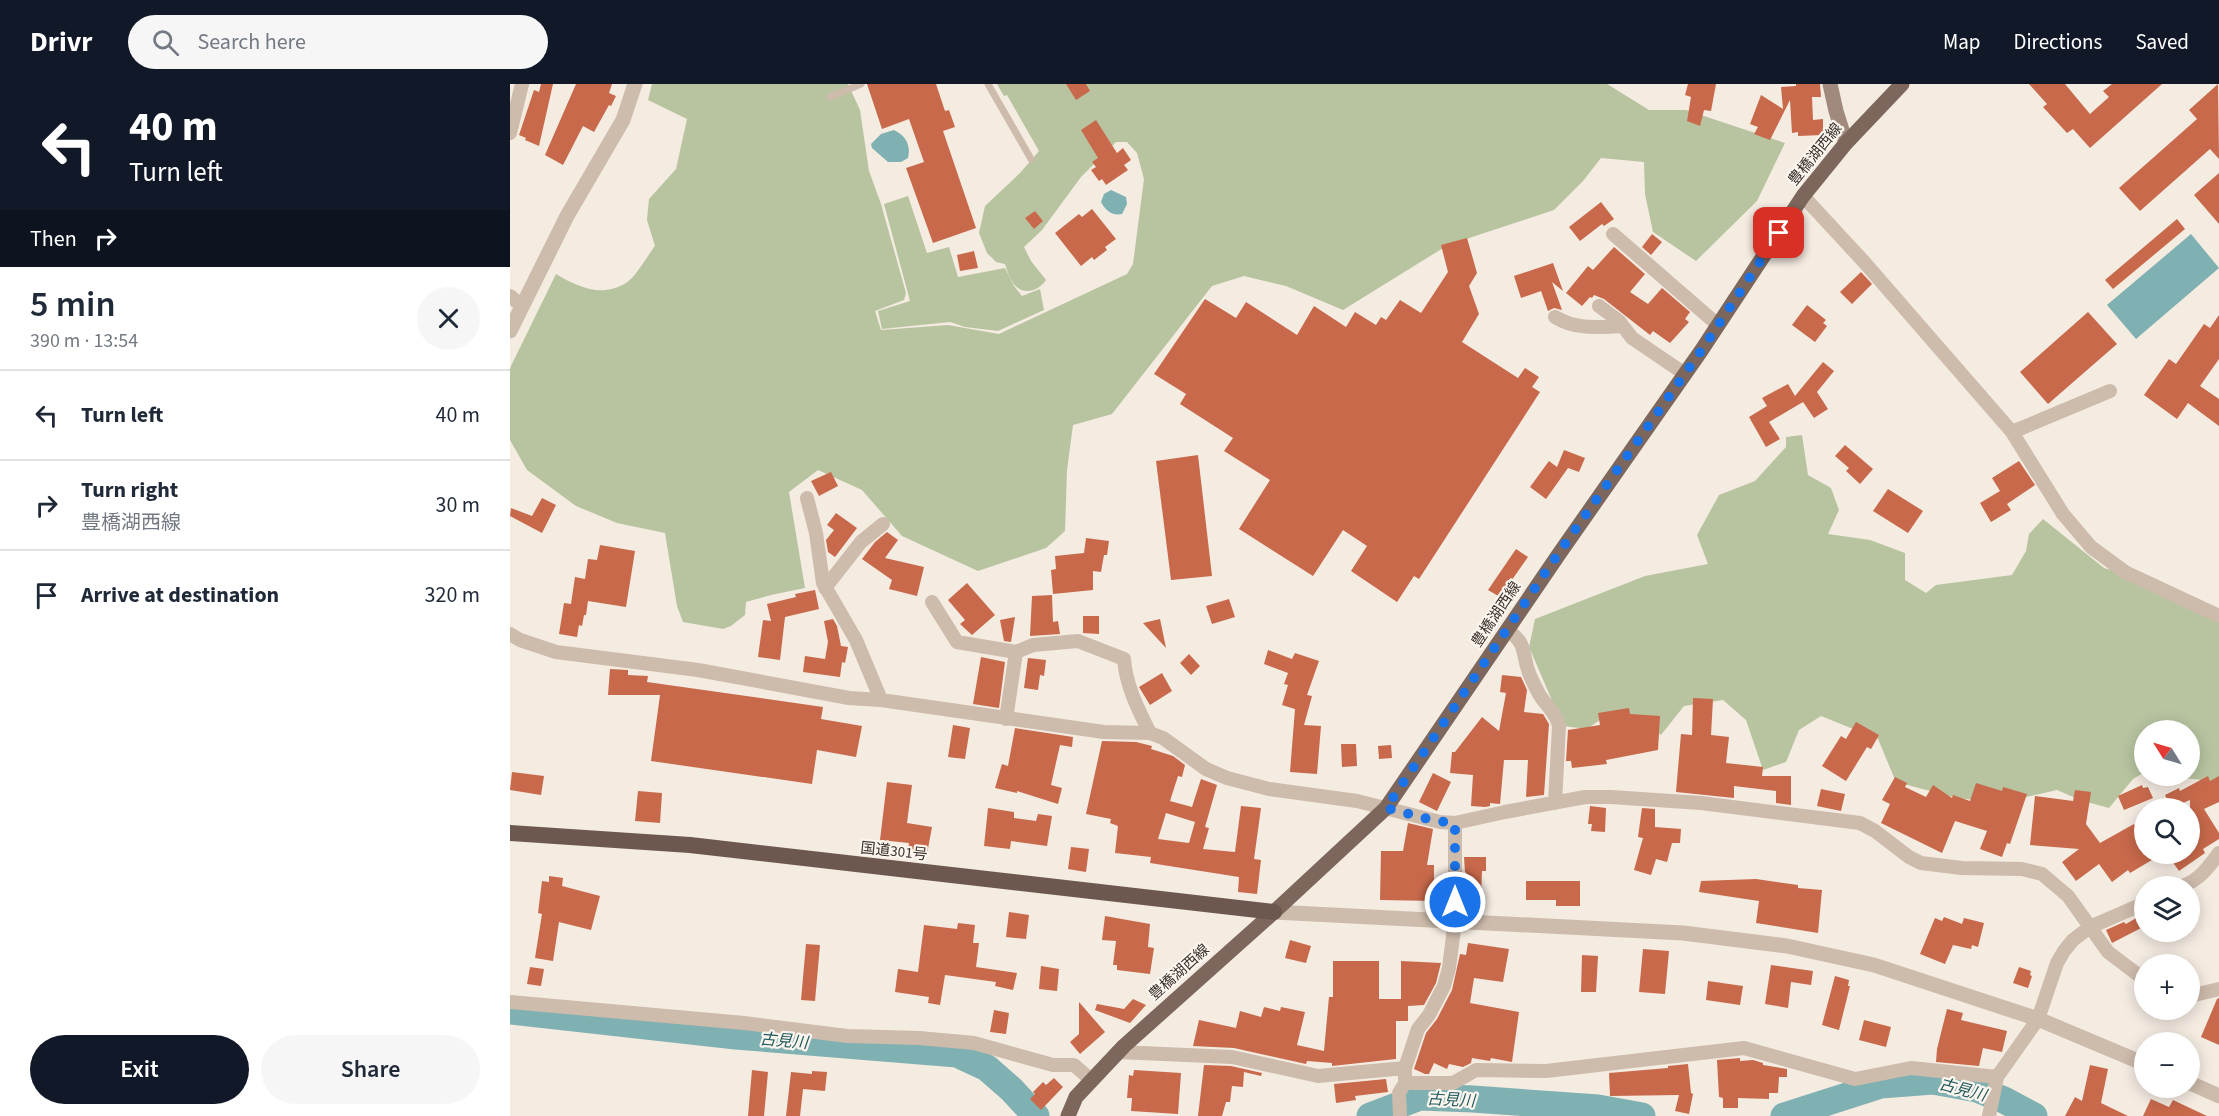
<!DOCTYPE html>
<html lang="en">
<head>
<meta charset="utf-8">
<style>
  body { margin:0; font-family:"Source Sans 3","Noto Sans JP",sans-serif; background:#f6f6f7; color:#1f2937; height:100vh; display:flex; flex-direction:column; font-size:22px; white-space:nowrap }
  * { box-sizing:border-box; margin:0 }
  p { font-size:20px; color:#747a83 }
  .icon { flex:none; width:33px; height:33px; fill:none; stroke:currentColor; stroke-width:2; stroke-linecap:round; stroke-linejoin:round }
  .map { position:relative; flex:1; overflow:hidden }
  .panel { display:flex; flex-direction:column; background:#fff; width:510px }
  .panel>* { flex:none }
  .guide { background:#111827; color:#fff; overflow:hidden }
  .needle { width:39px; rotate:307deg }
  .tools { position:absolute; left:1624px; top:636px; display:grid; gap:12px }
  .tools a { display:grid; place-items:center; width:66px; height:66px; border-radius:50%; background:#fff; box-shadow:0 3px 15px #0003; font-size:30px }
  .pin { position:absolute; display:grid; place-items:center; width:51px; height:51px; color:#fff; margin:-26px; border-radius:12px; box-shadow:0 3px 9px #0006 }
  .me { position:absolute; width:66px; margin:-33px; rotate:0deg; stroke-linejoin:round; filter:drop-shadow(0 0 4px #0008) }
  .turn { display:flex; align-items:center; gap:21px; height:126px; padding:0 30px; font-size:27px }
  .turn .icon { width:78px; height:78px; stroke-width:2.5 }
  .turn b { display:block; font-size:42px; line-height:51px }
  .then { display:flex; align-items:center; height:57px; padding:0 30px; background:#0003; gap:12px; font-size:22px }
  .round { display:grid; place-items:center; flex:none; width:63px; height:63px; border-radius:32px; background:#f6f6f7 }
  .head { display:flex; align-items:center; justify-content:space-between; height:102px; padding:0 30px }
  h1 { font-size:36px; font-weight:600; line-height:45px }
  .primary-button { display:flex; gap:12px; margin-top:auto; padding:12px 30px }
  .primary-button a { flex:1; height:69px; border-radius:36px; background:#111827; color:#fff; font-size:24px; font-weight:600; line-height:69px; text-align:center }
  .primary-button a+a { background:#f6f6f7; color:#1f2937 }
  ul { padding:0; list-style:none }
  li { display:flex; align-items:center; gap:18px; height:90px; padding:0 30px; border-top:2px solid #e0e1e3 }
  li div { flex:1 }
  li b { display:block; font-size:22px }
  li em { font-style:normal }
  header { display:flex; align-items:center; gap:36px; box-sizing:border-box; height:84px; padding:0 30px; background:#111827; color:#fff }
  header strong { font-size:28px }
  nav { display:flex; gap:33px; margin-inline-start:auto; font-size:21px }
  .search { width:420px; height:54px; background:#f6f6f7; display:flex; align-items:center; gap:15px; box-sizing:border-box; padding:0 21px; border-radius:33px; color:#747a83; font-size:22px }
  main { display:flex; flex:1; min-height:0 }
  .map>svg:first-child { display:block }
  .green { fill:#b8c4a0 }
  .water { fill:#7fb0b2 }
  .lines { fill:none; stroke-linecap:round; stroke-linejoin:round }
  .river { stroke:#7fb0b2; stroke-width:27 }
  .building { fill:#c8694b; fill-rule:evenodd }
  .service { stroke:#cdbbac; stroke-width:7 }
  .minor { stroke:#cdbbac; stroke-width:14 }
  .tertiary { stroke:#cdbbac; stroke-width:15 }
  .secondary { stroke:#a18a7d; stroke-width:15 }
  .primary { stroke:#7d675c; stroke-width:15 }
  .trunk { stroke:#6c584f; stroke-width:16 }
  .route { stroke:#1a73e8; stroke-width:10; stroke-dasharray:0 18 }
  .labels { text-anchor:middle; stroke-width:4.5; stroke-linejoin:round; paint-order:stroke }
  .street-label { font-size:15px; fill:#3b302b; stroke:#fbf5ee }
  .water-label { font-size:16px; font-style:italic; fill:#1f5a5e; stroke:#fbf5ee }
</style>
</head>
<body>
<header>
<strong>Drivr</strong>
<div class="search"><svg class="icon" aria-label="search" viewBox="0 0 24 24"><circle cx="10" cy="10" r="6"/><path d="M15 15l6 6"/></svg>Search here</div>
<nav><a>Map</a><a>Directions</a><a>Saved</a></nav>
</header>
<main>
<section class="panel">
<div class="guide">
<div class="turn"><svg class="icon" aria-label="left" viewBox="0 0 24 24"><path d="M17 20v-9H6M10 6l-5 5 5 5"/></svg><div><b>40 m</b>Turn left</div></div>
<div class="then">Then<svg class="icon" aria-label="right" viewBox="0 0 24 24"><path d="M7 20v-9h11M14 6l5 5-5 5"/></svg></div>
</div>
<div class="head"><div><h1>5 min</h1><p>390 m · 13:54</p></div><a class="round"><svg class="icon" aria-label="close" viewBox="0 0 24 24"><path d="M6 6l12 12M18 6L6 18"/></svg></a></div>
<ul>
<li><svg class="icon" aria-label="left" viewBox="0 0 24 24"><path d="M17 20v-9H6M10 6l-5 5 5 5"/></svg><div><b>Turn left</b></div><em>40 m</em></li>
<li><svg class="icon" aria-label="right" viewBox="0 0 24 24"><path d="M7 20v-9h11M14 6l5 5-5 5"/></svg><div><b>Turn right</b><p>豊橋湖西線</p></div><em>30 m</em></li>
<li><svg class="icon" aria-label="arrive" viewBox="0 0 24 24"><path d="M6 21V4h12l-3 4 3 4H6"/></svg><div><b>Arrive at destination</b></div><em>320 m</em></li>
</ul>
<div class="primary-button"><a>Exit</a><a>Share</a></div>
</section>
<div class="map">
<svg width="1709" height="1032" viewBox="0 0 1709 1032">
  <rect width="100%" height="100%" fill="#f4ebe1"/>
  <!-- green -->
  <path class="green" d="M142,0H338L350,26L359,87L371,120L396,209L394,216L365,227L371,246L438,241L489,250L617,190L623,180L634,95L627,69L617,58H606L571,93L532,146L514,163L521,177L536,196C528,208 512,212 503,199C499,193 497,186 495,180L486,178L477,169L469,149L475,122L510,89L529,67L497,11L494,12L487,0H1097L1139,26H1176L1275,59L1247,117L1186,177L1143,148L1135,110L1134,78L1091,74L1073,97L1044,126L938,161L833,226L776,202L734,192L702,202L602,330L563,341L557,386L555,447L536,464L468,487L392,452L352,406L308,386L279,408L295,504L261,511L236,518L235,531L221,542L213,545L173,538L167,522L155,449L107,439L66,422L17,386L0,356V284L46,190C68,203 92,214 116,199C125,194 138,171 145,162L137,136L139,115L166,85L177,35L138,16Z
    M398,112L417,169L439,163L448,193L495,184L504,202L512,212L530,205L534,226L488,247L455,243L440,238L372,245L368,227L400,217L374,120Z
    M1292,351L1298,391L1321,404L1329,426L1318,450L1360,456L1395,469V496L1416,509L1426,501L1502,491L1516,467L1519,450L1533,435L1594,484L1620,491L1709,532V698L1657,692H1680V646H1635V688L1623,695L1599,724L1570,716L1547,706L1503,716L1470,717L1443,713L1386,698L1368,655L1311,632L1289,646L1276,678L1253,686L1236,636L1213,616L1174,622L1151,651L1126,632L1097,631L1077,645L1053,642L1019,563L1025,535L1135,492L1198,480L1187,451L1209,411L1245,397L1276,363V353Z"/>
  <!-- water -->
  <path class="water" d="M384,46C396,52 401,61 398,74L391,78H378L362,64L361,60L371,50Z
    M601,106L616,113L617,120L612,130C602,132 596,127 591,118L594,110Z
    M1681,150L1709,184L1626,255L1597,221Z"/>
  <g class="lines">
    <!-- river -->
    <path class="river" d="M0,927L226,952L447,970L477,984L501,1005L526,1032
      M860,1032L910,1013L963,1015L1088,1024L1132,1032
      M1274,1032L1371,1001L1423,997L1467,1005L1494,1016L1524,1032"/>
  </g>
  <!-- building -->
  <path class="building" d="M31,0H43L29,62L15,56L16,54L9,51L24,6L29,8Z
    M66,0H102L99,9L106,12L101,22L99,21L84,48L73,42L53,81L35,71Z
    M357,0H426L435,27L439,26L445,43L433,47L466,144L423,159L396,84L414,78L399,35L372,45Z
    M556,0H576L580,7L566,16Z
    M1178,0H1206L1201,27L1194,26L1190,42L1177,37L1181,13L1175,11Z
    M1286,0H1310L1311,13H1302L1303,36L1313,35V51L1288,52V48L1282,49L1280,16L1260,56L1244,50L1248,43L1240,40L1251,11L1273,25L1271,3L1286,2Z
    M1519,0H1555L1580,30L1599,13L1593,7L1602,0H1652L1580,64L1563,45L1557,49L1533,23L1537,20Z
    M1708,0L1709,75L1700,65L1630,127L1609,104L1687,35L1679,26Z
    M586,36L607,69L613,64L621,76L614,81L618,86L596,101L592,95L589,97L581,86L586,83L582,78L588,74L571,46Z
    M1709,89V140L1684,111Z
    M1091,118L1104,135L1094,142L1092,140L1070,157L1059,143Z
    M582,125L606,155L595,163L597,166L584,176L582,173L571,182L545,149L569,130L572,133Z
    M525,127L533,137L524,145L515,134Z
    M1667,135L1675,145L1603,205L1595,196Z
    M1142,150L1152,158L1141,171L1132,163Z
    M957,154L967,189L959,202L969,230L952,258L1008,294L1015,284L1029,293L1022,303L1030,308L909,495L904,492L887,518L841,487L857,462L833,446L803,492L729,445L760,396L714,367L723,354L670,320L676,310L644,290L695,215L726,234L736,218L787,251L804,222L836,243L845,228L866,241L871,233L876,236L890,216L911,229L938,188L931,161Z
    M1104,163L1135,190L1120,208L1138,220L1152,204L1180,228L1175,235L1179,238L1160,259L1143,247L1140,251L1094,215L1084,211L1082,214L1080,213L1072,222L1056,209L1078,182L1083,186Z
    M464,167L468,184L450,187L447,171Z
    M1043,179L1053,207L1042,198L1052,226L1044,224L1038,227L1031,207L1011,214L1004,192Z
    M1351,188L1362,200L1342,220L1330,208Z
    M1297,221L1316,236L1313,239L1317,242L1305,258L1282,241Z
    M1578,228L1607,260L1538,320L1510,288Z
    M1709,231V275L1690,302L1709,315V342L1678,319L1667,335L1634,311L1659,275L1666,280L1694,240L1700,244Z
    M1313,278L1324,287L1307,308L1318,325L1304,334L1293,318L1259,338L1270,355L1256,363L1239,333L1257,322L1252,314L1278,300L1285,312Z
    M1335,361L1363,385L1350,400L1336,387L1339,384L1325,372Z
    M1054,366L1075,374L1069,388L1058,384L1036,415L1020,403L1039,377L1047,383Z
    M688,371L702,492L661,496L646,377Z
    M1509,377L1525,401L1497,420L1501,426L1481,438L1470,419L1490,407L1482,394Z
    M321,388L328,402L309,412L301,397Z
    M1378,405L1413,427L1398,449L1363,427Z
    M32,414L46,421L32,449L0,432L1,424L22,432Z
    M326,429L347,444L325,473L318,468L316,456L324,446L317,441Z
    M377,448L388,456L375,474L414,483L407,512L379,505L382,496L352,475L365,458Z
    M576,454L599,457L597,471H594L591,488L583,487V506L543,510L541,486L546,485L545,472L574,469Z
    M90,461L125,467L116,523L78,517L76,531H74L72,542L69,541L67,553L49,550L54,519L61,520L65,493L75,495L78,475L87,476Z
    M1006,465L1018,473L990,513L978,506Z
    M457,499L485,531L462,551L450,540L455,536L438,516Z
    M305,506L309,525L275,533L270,576L248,573L253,536L261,537L257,520L286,513L285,510Z
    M542,511L543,538L548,537L550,550L520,552L522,512Z
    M719,515L725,533L702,540L696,522Z
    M573,532H589V550L573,549Z
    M505,533L501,558L494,557L490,536Z
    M323,535L327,542L331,562L338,563L335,579L332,578L330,593L293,588L295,572L315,575L318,558L314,537Z
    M650,535L656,564L633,539Z
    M758,566L782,575L785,569L809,577L797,611L802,612L794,641L811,642L807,690L780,688L785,625L772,621L778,601L774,600L778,589L754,580Z
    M679,570L690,582L681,591L670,579Z
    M471,573L495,578L489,624L463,620Z
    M518,574L536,576L534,592L530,591L528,606L514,604Z
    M100,585L118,586V591L138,592L137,598L313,623L311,635L352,642L346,673L307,666L302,700L141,677L150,611H98Z
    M652,589L662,607L640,621L629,603Z
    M992,591L1011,593L1017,606L1014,628L1033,630L1039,640L1034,711L1016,713L1018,676H994L990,720L980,719V722L975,723L961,722L963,691L940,689L942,668H945L972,633L989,647L996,609L990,608Z
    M1183,614L1203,615L1201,651L1219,653L1216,679L1253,683L1252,692H1281V721L1266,719V707L1224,702V714L1166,708L1171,650L1182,651Z
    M1119,624L1120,630L1150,632L1148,666L1096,676L1097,680L1062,684L1061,677H1056L1058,646L1090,641L1088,629Z
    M1346,638L1369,651L1361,665L1357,663L1336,697L1312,682L1331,652L1336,655Z
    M443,641L460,644L455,675L438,673Z
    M505,644L563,653L562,663L550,661L541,701L552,704L548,720L507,707V709L485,704L492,680L498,682Z
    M592,657L626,658L642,662L641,665L663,672L675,681L672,693L668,692L660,717L682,723L691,695L707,701L695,743L699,744L693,765L725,768L731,722L751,724L744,775L751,776L747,810L728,808L729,793L640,779L641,773L605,769L608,742L600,739L601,735L576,730ZM656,729L685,738L679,759L648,755Z
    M831,660H846L847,682L832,683Z
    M881,661L882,674L869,675L868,662Z
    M2,688L34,692L31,711L0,706Z
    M923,689L941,698L927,727L909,718Z
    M1698,692L1700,697L1709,692V718L1694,725L1709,749V755L1693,765L1695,769L1669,787L1657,770H1680V716L1661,724L1655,711L1669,704L1670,707Z
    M1385,693L1397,699L1395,703L1416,713L1423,701L1442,714L1443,711L1460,717L1466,699L1492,707L1493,703L1517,710L1500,760L1497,759L1492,773L1470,765L1477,747L1445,737L1432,769L1371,739L1380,720L1372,716Z
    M377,698L402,701L397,739L422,743L417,770L398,767L399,759L370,756Z
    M1632,701L1633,704L1638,703L1643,714L1614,726L1608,712Z
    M1311,705L1335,710L1331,727L1307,722Z
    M1565,706L1581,708L1576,740L1590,759L1624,740L1635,759V770H1652L1620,789L1618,786L1602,798L1589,780L1566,797L1552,778L1569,765L1520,761L1525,712L1563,717Z
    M128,707L152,709L150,739L125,737Z
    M1080,722L1096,724L1095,748L1081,747L1082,740H1078Z
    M478,724L504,728V734L526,737L528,730L542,732L537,762L501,757L500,765L474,762Z
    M1132,724L1145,725V743L1171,745L1170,759H1162L1157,778L1146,775L1141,791L1124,786L1133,754L1128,753Z
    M898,739L923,745L917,781H924V817L870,816L871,767H893Z
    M561,763L579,765L576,788L558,785Z
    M954,773H976V787H972L971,813L955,812L956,788H955Z
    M39,792L53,794L52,802L90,812L81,846L49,838L43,877L25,874L32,830L28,829L32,797L39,798Z
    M1246,795L1288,801V804L1312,806L1308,849L1246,839L1249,817L1189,808L1191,797Z
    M1016,797H1070V822H1046V816H1016Z
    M499,828L519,831L516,855L496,853Z
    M1635,829V842L1602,859L1596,846L1614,838L1616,840Z
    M595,832L640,840L638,863L644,864L640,890L607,886V881H603L606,857L592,856Z
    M1434,833L1452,840L1454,834L1474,839L1468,863L1462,861L1461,865L1443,861L1435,880L1410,870L1425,834L1432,837Z
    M448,839L465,841L463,859H469L466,883L507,889L503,906L485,902L486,898L435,891L430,921L418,919L419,913L385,908L388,885L408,888L414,841L447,845Z
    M780,856L801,862L796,879L775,874Z
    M958,859L999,865L993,898L964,894L960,919L1009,928L1002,978L981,974L980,977L962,974L961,979L953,983L939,980L937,985L924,979L919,990H915L904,985L916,949L927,935L942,906L950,870L956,871Z
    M296,860L310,861L305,917L291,916Z
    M1133,865L1159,867L1155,910L1129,908Z
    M1072,871L1088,872L1086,908H1071Z
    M823,877H869V915H891V877L931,879L926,899L914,921L898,922V937H886V975L822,982V979L797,977L796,980L724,964L683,962L689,936L726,944L730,927L751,933L754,923L770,927L771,923L795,928L787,961L814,967L819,913H823Z
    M1261,881L1303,887L1301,901L1281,898L1278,924L1255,920Z
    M531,882L549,885L547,907L529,905Z
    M20,883L34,885L31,902L17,900Z
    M1509,883L1521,887L1520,891L1522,892L1518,904L1503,899Z
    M1325,892L1339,896L1338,902H1340L1329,946L1312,941Z
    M1198,897L1233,902L1230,921L1196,916Z
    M1709,914V961L1691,953L1707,915Z
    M623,915L636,921L620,939L585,926L587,920L614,925Z
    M569,918L595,948L570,970L560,958L569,950Z
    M1437,925L1453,929L1451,936L1497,947L1492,968L1473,964L1469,982L1426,978L1427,965Z
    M484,926L499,929L496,950L480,948Z
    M1354,936L1381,943L1376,963L1349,956Z
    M1230,974V977L1243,976L1253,979V981L1277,985V993H1269L1268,1009H1259V1015L1228,1014V1024H1213V1014L1209,1013L1207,976Z
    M1178,980L1181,1009L1183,1010L1179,1030L1165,1027L1169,1011L1100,1012L1099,989L1158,984V982Z
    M694,981L721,982L752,989L751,992L734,988L733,1003L722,1002L720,1018H716L712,1032H688Z
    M1580,981L1598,985L1591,1019L1618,1032H1555L1565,1013L1572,1017Z
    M242,986L258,988L254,1032H238Z
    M624,986L671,989L668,1030L621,1027L622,1014H617L619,991L623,992Z
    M302,987L317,988L315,1007L293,1005L290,1032H276L281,988L302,990Z
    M544,994L553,1003L531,1026L520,1015L525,1010L523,1008L533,998L536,1001Z
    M876,995L878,1008L845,1012L846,1016L826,1019L824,1000Z
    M1641,1015L1659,1023L1663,1016L1697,1032H1633Z"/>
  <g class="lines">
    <!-- service -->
    <path class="service" d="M478,0L521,75
      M320,13L351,0"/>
    <!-- minor -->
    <path class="minor" d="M0,49L12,0
      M1293,112L1355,179L1502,348L1553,430L1581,463L1615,488L1709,532
      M1103,150L1208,241
      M0,212L12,222
      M1089,222L1109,237L1122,254L1175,290
      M1045,233C1066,246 1088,243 1112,242
      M1502,348L1600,307
      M297,414L306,449L313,499L346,556L371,616
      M315,504L351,458L373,440
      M422,518L447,558L506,568L523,561L568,557L614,575C616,602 628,625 640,649
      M997,546C1018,560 1011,568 1019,589C1022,597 1026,604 1029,610C1036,622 1046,628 1049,642L1045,719
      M0,550L10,556L46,568L188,586L339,614L371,616L594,648L640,649L653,654L696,685L717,694L759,705L847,717L930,738L945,739L995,728L1075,713H1101L1191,719L1350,739L1365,747L1399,773L1411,779L1452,784L1512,785L1532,790L1558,812L1598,868L1635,896
      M496,635L506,568
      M1673,802C1690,795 1698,784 1709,769
      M1680,912L1709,905
      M0,918L234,939L337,952L409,954L464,959L543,981H564L580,995
      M608,968L722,973L808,992L895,984
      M895,999H943L966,986L1036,987L1234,964L1345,995L1401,984L1487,993
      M890,1032L889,1009L895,999V984L908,945L919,931L934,902L939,884L945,837V739
      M1479,1032L1487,993L1528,935L1547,879L1554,867L1563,856L1580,843L1635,819"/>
    <!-- tertiary -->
    <path class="tertiary" d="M0,247L57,132L113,36L125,0
      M764,828L1173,849L1277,862L1364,881L1528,935L1635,980
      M1680,999L1709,1012"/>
    <!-- secondary -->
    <path class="secondary" d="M1320,0L1326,27L1336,59"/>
    <!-- primary -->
    <path class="primary" d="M558,1032L566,1013L614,962L764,828L876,724L1049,470L1191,267L1293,112L1336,59L1392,0"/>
    <!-- trunk -->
    <path class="trunk" d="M0,749L180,761L764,828"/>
  </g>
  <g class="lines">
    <!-- route -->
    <path class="route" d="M945,818V740L918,735L876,724L1048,470L1191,267L1269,149"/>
  </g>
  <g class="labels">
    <!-- street labels -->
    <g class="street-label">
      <text transform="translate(1305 70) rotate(-51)" y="5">豊橋湖西線</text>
      <text transform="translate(986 530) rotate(-56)" y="5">豊橋湖西線</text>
      <text transform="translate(384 767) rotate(6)" y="5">国道301号</text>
      <text transform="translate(669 888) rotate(-42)" y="5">豊橋湖西線</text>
    </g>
    <!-- water labels -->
    <g class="water-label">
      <text transform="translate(274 956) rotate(5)" y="6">古見川</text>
      <text transform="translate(1453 1005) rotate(15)" y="6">古見川</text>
      <text transform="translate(941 1015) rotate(3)" y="6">古見川</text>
    </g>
  </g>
</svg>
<div class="tools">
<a><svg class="needle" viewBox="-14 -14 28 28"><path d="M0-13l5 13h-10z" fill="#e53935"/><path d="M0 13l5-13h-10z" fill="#747a83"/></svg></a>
<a><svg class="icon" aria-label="search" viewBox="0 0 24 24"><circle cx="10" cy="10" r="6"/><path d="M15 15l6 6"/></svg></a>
<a><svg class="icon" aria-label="layers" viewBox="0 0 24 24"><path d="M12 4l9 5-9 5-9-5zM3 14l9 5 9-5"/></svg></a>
<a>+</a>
<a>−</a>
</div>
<div class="pin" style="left:1269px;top:149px;background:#d93025"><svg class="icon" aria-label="arrive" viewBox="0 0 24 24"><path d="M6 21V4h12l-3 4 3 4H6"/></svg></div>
<svg class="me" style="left:945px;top:818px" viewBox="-20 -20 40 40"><circle r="17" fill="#1a73e8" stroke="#fff" stroke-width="3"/><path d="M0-11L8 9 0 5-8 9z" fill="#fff"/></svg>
</div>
</main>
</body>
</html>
